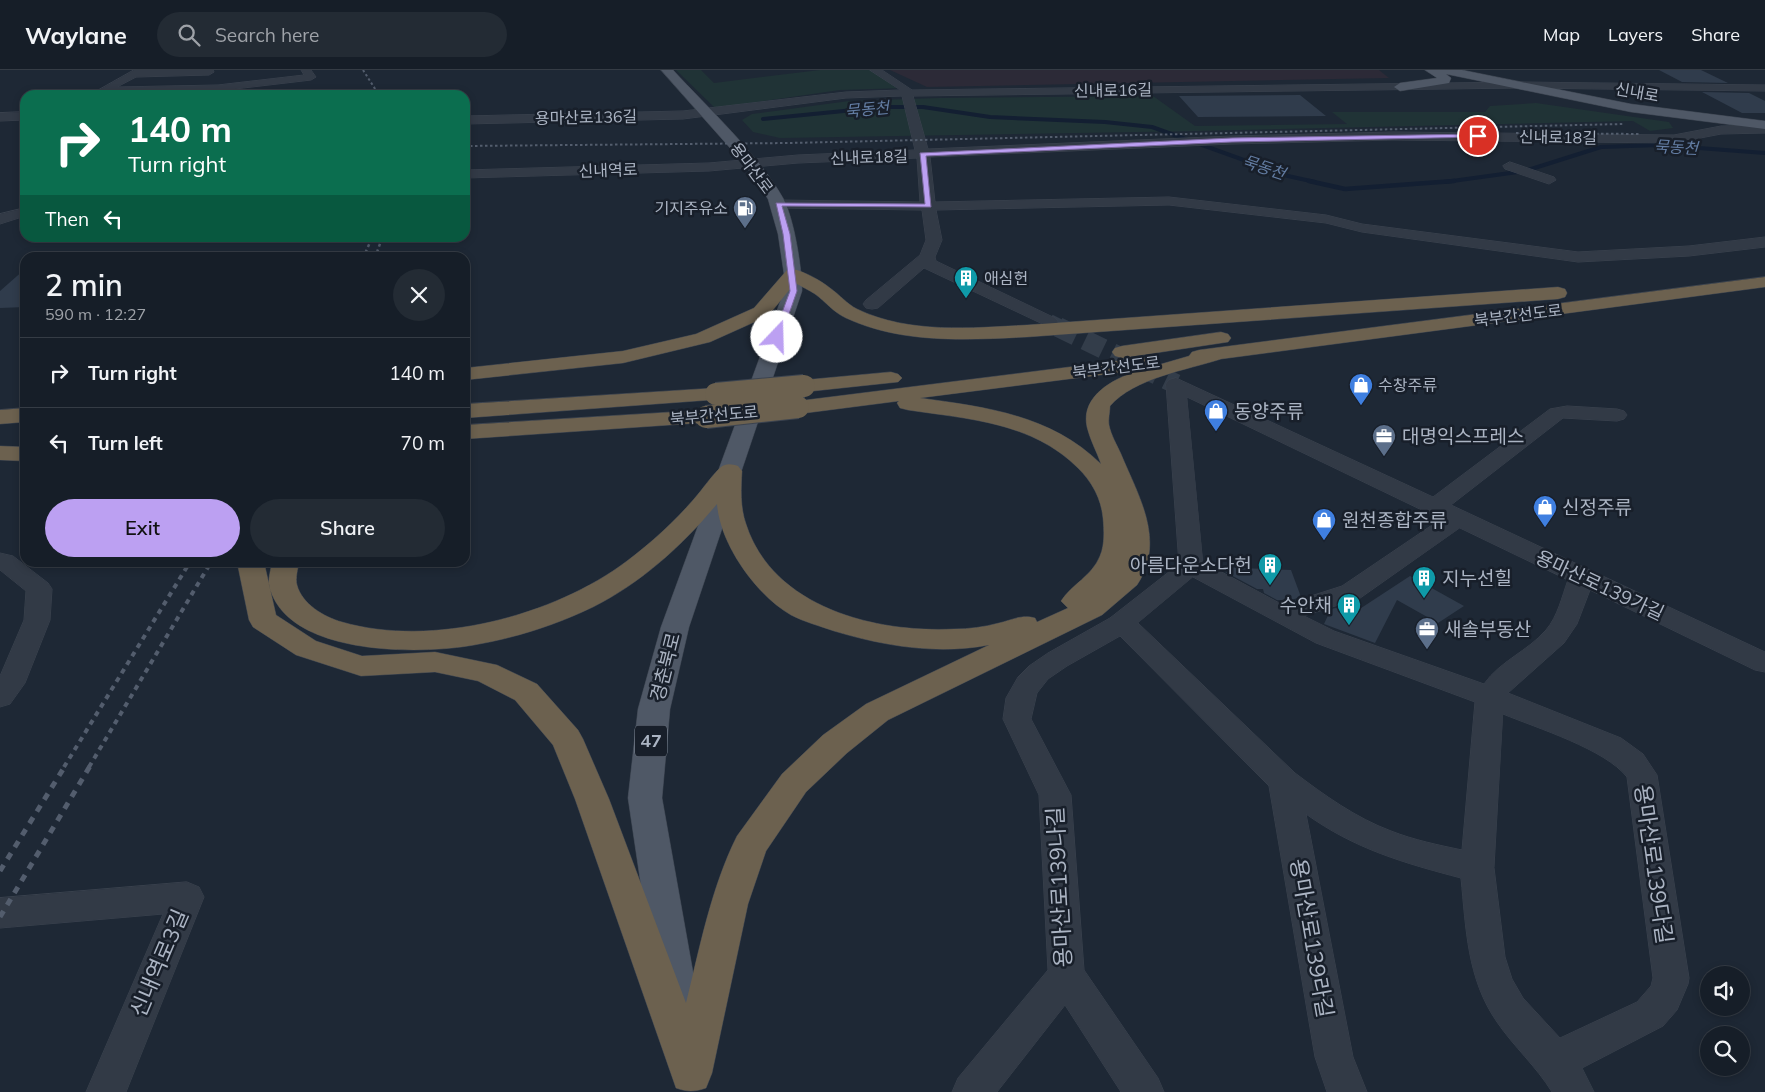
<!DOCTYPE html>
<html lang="en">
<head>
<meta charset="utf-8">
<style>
  body { margin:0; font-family:Mulish,"Noto Sans KR",sans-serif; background:#232b34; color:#f1f3f6; height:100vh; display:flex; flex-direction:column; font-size:19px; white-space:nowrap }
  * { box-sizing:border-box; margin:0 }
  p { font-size:16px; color:#9ea2a8 }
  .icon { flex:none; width:28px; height:28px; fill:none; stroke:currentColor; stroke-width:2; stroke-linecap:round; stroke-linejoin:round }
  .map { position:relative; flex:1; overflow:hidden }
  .sheet { position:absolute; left:20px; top:182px; width:450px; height:315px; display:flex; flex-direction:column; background:#161e28; border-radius:15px; box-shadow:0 2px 8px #0003,0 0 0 1px #353c45 }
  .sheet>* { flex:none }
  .hud { position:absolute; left:20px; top:20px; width:450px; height:152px; border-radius:15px; box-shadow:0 2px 8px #0003,0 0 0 1px #353c45; background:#0b6e4f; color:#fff; overflow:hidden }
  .buttons { position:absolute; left:1700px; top:896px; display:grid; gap:10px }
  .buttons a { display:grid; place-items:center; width:50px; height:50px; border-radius:50%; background:#161e28; box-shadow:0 2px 8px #0003,0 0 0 1px #353c45; font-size:25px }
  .pin { position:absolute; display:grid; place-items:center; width:42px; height:42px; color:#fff; margin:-21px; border:2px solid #fff; border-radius:50%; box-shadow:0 1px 5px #0007 }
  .me { position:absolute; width:55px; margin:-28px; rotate:21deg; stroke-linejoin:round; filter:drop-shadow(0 0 4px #0008) }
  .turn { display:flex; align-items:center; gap:18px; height:105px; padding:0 25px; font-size:22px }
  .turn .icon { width:65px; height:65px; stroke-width:2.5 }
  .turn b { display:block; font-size:35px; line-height:42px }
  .then { display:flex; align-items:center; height:48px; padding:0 25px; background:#0003; gap:10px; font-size:19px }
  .round { display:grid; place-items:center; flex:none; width:52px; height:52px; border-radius:26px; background:#232b34 }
  .summary { display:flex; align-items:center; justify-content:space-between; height:85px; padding:0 25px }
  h1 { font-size:30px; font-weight:600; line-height:38px }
  .action { display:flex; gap:10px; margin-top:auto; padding:10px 25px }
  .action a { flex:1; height:58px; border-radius:30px; background:#bca0f2; color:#111; font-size:20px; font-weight:600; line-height:58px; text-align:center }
  .action a+a { background:#232b34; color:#f1f3f6 }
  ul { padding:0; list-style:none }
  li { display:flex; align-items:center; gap:15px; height:70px; padding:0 25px; border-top:1px solid #353c45 }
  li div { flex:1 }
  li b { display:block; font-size:19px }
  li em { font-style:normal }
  header { display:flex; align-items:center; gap:30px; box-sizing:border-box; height:70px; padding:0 25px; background:#161e28; border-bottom:1px solid #353c45 }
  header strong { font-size:24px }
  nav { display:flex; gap:28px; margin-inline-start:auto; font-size:18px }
  .search { width:350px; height:45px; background:#232b34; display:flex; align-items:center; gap:12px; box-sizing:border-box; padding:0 18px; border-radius:28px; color:#9ea2a8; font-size:19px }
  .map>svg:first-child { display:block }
  .medical { fill:#2c2a37 }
  .green { fill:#203336 }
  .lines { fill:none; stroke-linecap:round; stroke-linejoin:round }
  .stream-far1 { stroke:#131f32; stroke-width:4 }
  .stream { stroke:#131f32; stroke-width:4.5 }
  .building { fill:#303c4c }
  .minor-tunnel-far1 { stroke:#333d4a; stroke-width:16; stroke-dasharray:16 8; stroke-linecap:butt }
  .minor-tunnel { stroke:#333d4a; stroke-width:20; stroke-dasharray:20 10; stroke-linecap:butt }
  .minor-casing { stroke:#3b434f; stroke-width:1 }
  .major-casing { stroke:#3b434f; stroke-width:1 }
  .highway-casing { stroke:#3c4450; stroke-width:1 }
  .minor { fill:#323a46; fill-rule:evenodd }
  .major { fill:#4f5866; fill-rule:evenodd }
  .highway { fill:#6c614f; fill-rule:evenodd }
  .rail-far3 { stroke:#535d6d; stroke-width:2; stroke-dasharray:2.5 2.5; stroke-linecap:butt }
  .rail-far2 { stroke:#535d6d; stroke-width:2.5; stroke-dasharray:3 3; stroke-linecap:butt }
  .rail-far1 { stroke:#535d6d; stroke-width:4; stroke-dasharray:5 5; stroke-linecap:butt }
  .rail { stroke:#535d6d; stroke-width:5; stroke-dasharray:7 7; stroke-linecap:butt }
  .highway-bridge-casing { stroke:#3c4450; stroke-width:24; stroke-linecap:butt }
  .highway-bridge { stroke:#6c614f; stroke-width:22 }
  .route { fill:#bca0f2; stroke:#7a689d }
  .labels { text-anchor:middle; stroke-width:5; stroke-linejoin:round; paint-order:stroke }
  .far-street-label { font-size:16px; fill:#abb4c3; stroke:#181f2a }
  .far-water-label { font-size:16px; font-style:italic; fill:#637da3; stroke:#181f2a }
  .far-poi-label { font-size:16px; fill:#abb4c3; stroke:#181f2a; text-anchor:start }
  .shield { fill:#181f2a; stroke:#7f8795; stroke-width:1 }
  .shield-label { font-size:18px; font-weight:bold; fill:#abb4c3 }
  .poi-label { font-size:19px; fill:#abb4c3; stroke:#181f2a; text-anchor:start }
  .street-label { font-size:19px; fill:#abb4c3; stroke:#181f2a }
  .near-street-label { font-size:22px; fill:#abb4c3; stroke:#181f2a }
</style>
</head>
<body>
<header>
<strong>Waylane</strong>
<div class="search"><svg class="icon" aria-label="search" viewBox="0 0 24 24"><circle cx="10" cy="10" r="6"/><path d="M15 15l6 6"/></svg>Search here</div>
<nav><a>Map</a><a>Layers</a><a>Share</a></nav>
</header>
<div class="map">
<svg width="1765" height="1022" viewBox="0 0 1765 1022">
  <rect width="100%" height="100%" fill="#1e2835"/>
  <!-- medical -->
  <path class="medical" d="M890,0H1379L1389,8L927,17Z"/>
  <!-- green -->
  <path class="green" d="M676,0H701L714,13L820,0H875L905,18L840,20L715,38Z
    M1153,26L1195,56L1347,54L1332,42H1485L1490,36L1536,33L1669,52L1673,58L1650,61L1633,51L1199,61L780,68L753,62L742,50L752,44L849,31L939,28Z"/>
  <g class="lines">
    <!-- stream-far1 -->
    <path class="stream-far1" d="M763,49L884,37H923L990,47L1105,52L1152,57L1288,106L1315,112
      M1445,112L1525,101L1601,77L1659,75L1765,83"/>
    <!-- stream -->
    <path class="stream" d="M1309,111L1345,119L1454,111"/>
  </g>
  <!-- building -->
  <path class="building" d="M1659,0H1701L1728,13L1682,12Z
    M1702,22L1749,23L1765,31V43H1742Z
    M1300,25L1326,46L1198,47L1179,26Z
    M25,199V237L0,238V221Z
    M1216,497L1291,500L1301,527L1291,530H1277L1264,523L1263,519H1257Z
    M1410,506L1464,536L1438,553L1397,530L1375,573L1324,554L1331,539L1336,538L1352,544Z"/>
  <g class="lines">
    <!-- minor-tunnel-far1 -->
    <path class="minor-tunnel-far1" d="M1049,252L1061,258"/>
    <!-- minor-tunnel -->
    <path class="minor-tunnel" d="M1058,257L1176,314"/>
    <!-- minor casing -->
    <g class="minor-casing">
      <path id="minor" d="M134,0H213L214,2L209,5L136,7L117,17L218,15L304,5L301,0H311L316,7L311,10L218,21L102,24L97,21Z
        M870,0H882L912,20L1520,12L1765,15V21L1520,18L913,26L928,79L1232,66L1393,62L1674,65L1721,56L1765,55V63L1721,64L1674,73L1393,70L1232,74L930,87L935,132L1169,127L1326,145L1362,154L1578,182L1689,176L1765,167V177L1689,186L1578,192L1362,162L1326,153L1169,135L936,140L942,170L935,187L936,191L1055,248L1058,252L1055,256L1049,257L924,198L878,238L872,239L866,238L863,234L866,230L920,185L926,170L922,140L778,138L773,137L771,134L773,131L778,130L920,132L917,88L798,93L709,101L465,108V100L709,93L798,85L915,80L902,26L846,28L683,49L465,54V46L683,41L846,22L900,20Z
        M45,20L49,21V25H36Z
        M25,42V50L0,51V43Z
        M1510,92L1554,107L1556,110L1549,114L1505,99L1503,96Z
        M25,138V146L0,154V144Z
        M1176,308L1433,427L1550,339L1567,336L1617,339L1624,341L1627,345L1624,349L1617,351L1563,348L1451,435L1765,582V602L1755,600L1590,520L1577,554L1564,573L1508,623L1621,668L1643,684L1657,705L1689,908L1688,914L1677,940L1663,956L1582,998L1594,1022H1552C1536,996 1514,977 1497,952C1467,909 1466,858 1461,808C1404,793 1355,779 1306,744L1353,987L1367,1022H1327L1315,987L1269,716L1120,566L1067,596L1048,609L1037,623L1031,649L1071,725L1084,900L1158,1008L1164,1022H1121L1065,935L997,1022H952L958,1008L1048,900L1039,725L1003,649L1006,628L1018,607L1029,596L1048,583L1110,548L1179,494L1166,314L1169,310ZM1187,327L1426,442L1441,449L1342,516L1283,535L1203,492ZM1460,458L1568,510C1562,526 1558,546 1546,560C1528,581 1500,591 1484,614L1334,561L1304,546L1360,528ZM1193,507L1316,573L1475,632L1462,780C1438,775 1414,770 1391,761C1356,748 1324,725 1295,703L1138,553ZM1503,644C1537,658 1605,679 1627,707L1653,908L1651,916L1637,932L1560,968L1523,928L1512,909L1505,887L1494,798Z
        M0,483L13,486L48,513L52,519L50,550L25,613L10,634L0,637V606L24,550L26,521L0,500Z
        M187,812L199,817L204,827L126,1022H86L163,844L0,858V828Z"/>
    </g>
    <!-- major casing -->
    <g class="major-casing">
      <path id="major" d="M661,0H673C708,38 758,84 783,128C794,148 802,198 802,221L689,557L670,639L662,728L698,930L692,943L678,949L664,943L658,930L628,728L638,639L661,557L784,221V204L778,164L768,129L746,96Z
        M1425,0H1462L1631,34L1765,51V59L1631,42L1446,4L1451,8L1449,13L1400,21L1394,17L1400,13L1437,8Z"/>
    </g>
    <!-- highway casing -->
    <g class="highway-casing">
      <path id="highway" d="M793,199C805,202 820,210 830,218C840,225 847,234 857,239C909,264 971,258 1027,255L1558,217L1565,219L1567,223L1565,227L1558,229L1027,267C966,270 902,274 846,248C833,242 826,232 815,224C809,220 802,217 795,213L768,246L710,272L623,293L465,310V298L623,281L696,264L754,238L787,200Z
        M1765,207V217L1221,289C1187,300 1134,308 1110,336C1110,342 1108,349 1109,355C1111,365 1117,375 1121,384C1139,427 1166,471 1137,515L1102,545L888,650L847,683L806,722L766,781L748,834L712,1003L706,1018C695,1022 687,1022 676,1018L575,729L553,675L515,630L478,611L435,602L361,606L296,585L253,557L249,550L237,492H264L276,545L316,571L362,586L435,582L497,595L537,614L578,660L583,669L609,729L686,933C700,877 711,818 737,766L782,704L823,665L866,634L989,575C937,585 884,576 834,561C820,556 804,552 791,545C756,525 720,474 717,434C683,475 641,513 593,537C556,555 515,568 474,575C419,585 285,586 269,515C268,508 271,499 272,492H299C298,499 295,508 297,515C302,534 324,547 342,552C432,578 554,546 627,491C651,473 674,452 694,429C703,419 711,406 721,397C726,393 732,394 738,396L742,401C741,418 740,437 746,454C773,538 876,563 954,559C969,559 984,557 999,553C1012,550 1022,544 1035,548L1037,552L1068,538L1061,531C1072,514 1092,506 1100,486C1105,474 1104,460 1103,448C1101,428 1092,412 1078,398C1032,352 968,349 908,340L900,338L897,333L899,331L798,344L790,342L787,337L790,332L1149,287L1156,289L1159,293L1158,295L1189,286L1192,282L1199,280ZM1140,300C1115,308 1080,325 1087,357C1090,370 1097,382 1101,394C1051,345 986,337 920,328Z
        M1221,262L1228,264L1231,268L1228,272L1122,288L1115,286L1112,282L1115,278L1122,276Z
        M891,302L898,304L902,308L898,312L804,322L796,321L793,316L796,311L804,310Z
        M716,318L724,319L727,324L724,329L465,348V334Z
        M25,338V352L0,354V340Z
        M706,340L714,342L717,347L714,352L465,369V355Z
        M0,376L25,377V391L0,390Z"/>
    </g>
    <!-- minor -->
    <use href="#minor" class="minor"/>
    <!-- major -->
    <use href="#major" class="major"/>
    <!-- highway -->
    <use href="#highway" class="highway"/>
    <!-- rail-far3 -->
    <path class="rail-far3" d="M363,0L379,25
      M1516,63L1641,64
      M465,76L789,73L1623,54"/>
    <!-- rail-far2 -->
    <path class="rail-far2" d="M363,188L372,168
      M375,188L382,168"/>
    <!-- rail-far1 -->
    <path class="rail-far1" d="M64,697L190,492
      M89,697L211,492"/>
    <!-- rail -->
    <path class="rail" d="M0,801L65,696
      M0,847L90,696"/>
    <!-- highway-bridge casing -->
    <g class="highway-bridge-casing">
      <path id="highway-bridge" d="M716,324L804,316
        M706,347L798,337"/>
    </g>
    <!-- highway-bridge -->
    <use href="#highway-bridge" class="highway-bridge"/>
  </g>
  <!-- route -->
  <path class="route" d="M1478,64L1480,67L1232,72L926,86L931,137L782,136L790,164L797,221L781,267L777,269L773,267L790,221L783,164L776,133L925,134L920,83L1232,68Z"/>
  <!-- icons -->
  <defs>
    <g id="fuel-pin" transform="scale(1.25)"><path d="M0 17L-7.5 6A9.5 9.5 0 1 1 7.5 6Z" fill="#5c6f8a" stroke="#181f2a"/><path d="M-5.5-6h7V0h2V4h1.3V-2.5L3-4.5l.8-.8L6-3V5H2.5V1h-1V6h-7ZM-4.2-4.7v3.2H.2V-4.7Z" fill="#fff"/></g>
    <g id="building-pin" transform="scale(1.25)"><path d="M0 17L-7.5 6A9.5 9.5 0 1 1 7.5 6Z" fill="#0f9aa8" stroke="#181f2a"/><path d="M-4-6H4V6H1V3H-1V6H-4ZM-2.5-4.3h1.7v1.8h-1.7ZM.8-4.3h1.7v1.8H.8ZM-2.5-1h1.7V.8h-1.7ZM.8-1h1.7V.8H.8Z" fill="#fff"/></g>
    <g id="shop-pin" transform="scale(1.25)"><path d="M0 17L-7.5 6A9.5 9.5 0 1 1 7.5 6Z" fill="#3f7fe0" stroke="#181f2a"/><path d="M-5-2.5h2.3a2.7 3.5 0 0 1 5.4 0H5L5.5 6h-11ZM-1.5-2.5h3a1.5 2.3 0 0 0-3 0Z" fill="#fff"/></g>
    <g id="office-pin" transform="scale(1.25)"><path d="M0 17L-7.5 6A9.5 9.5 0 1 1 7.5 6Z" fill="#5c6f8a" stroke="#181f2a"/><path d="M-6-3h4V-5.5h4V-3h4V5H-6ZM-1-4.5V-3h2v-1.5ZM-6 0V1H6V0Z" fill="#fff"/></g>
  </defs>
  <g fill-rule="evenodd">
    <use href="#fuel-pin" x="745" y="138"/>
    <use href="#building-pin" x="966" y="208"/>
    <use href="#shop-pin" x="1361" y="315"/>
    <use href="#shop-pin" x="1216" y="341"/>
    <use href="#office-pin" x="1384" y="366"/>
    <use href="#shop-pin" x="1545" y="437"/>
    <use href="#shop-pin" x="1324" y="450"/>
    <use href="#building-pin" x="1270" y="495"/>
    <use href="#building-pin" x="1424" y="508"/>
    <use href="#building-pin" x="1349" y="535"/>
    <use href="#office-pin" x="1427" y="559"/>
  </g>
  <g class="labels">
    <!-- far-street labels -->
    <g class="far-street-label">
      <text transform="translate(1113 20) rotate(-1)" y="6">신내로16길</text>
      <text transform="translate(1637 22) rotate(10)" y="6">신내로</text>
      <text transform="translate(586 47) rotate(-1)" y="6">용마산로136길</text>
      <text transform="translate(1558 67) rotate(1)" y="6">신내로18길</text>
      <text transform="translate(869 87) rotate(-2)" y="6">신내로18길</text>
      <text transform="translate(752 98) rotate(53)" y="6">용마산로</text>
      <text transform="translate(608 100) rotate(-2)" y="6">신내역로</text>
      <text transform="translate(1518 245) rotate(-7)" y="6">북부간선도로</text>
      <text transform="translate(1116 297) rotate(-7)" y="6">북부간선도로</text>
      <text transform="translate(714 345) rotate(-5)" y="6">북부간선도로</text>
    </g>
    <!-- far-water labels -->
    <g class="far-water-label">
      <text transform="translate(867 39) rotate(-5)" y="6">묵동천</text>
      <text transform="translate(1676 77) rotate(3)" y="6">묵동천</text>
      <text transform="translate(1264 97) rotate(19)" y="6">묵동천</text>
    </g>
    <!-- far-poi labels -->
    <g class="far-poi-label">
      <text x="728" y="144" text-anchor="end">기지주유소</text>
      <text x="984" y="214">애심헌</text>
      <text x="1378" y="321">수창주류</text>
    </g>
    <!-- shield labels -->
    <rect class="shield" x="635" y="655.5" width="32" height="31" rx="4"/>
    <g class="shield-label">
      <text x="651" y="677">47</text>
    </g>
    <!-- poi labels -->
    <g class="poi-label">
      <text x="1234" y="348">동양주류</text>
      <text x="1402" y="373">대명익스프레스</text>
      <text x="1562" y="444">신정주류</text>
      <text x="1342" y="457">원천종합주류</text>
      <text x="1252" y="502" text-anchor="end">아름다운소다헌</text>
      <text x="1442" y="515">지누선힐</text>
      <text x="1332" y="542" text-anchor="end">수안채</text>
      <text x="1444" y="566">새솔부동산</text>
    </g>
    <!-- street labels -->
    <g class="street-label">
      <text transform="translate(1600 515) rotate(25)" y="7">용마산로139가길</text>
      <text transform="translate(665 597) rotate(-76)" y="7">경춘북로</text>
    </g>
    <!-- near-street labels -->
    <g class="near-street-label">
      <text transform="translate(1654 794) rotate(82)" y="8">용마산로139다길</text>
      <text transform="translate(1059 817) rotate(-93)" y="8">용마산로139나길</text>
      <text transform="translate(1312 868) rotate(80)" y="8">용마산로139라길</text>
      <text transform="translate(159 893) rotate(-67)" y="8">신내역로3길</text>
    </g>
  </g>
</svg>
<div class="buttons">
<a><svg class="icon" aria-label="sound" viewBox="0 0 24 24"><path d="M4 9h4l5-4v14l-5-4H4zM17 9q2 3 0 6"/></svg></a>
<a><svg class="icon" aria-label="search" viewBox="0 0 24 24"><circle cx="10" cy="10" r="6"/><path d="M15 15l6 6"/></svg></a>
</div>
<div class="pin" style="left:1478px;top:66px;background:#d93025"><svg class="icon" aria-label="arrive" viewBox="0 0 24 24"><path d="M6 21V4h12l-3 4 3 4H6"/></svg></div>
<svg class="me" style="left:777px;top:267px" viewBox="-20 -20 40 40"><circle r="19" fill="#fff"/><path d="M0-13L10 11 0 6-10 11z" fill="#bca0f2"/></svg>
<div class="hud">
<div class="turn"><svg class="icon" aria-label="right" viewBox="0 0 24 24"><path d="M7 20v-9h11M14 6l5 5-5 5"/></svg><div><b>140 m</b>Turn right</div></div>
<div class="then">Then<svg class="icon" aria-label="left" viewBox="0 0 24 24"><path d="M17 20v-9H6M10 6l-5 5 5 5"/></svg></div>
</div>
<section class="sheet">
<div class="summary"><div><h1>2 min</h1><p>590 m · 12:27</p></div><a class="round"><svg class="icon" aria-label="close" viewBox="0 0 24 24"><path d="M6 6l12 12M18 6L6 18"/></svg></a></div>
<ul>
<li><svg class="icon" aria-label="right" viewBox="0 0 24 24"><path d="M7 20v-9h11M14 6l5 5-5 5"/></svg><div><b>Turn right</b></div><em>140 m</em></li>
<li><svg class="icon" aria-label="left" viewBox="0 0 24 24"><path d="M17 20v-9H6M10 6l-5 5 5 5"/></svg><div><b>Turn left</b></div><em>70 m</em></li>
</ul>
<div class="action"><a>Exit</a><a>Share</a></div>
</section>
</div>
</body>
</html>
